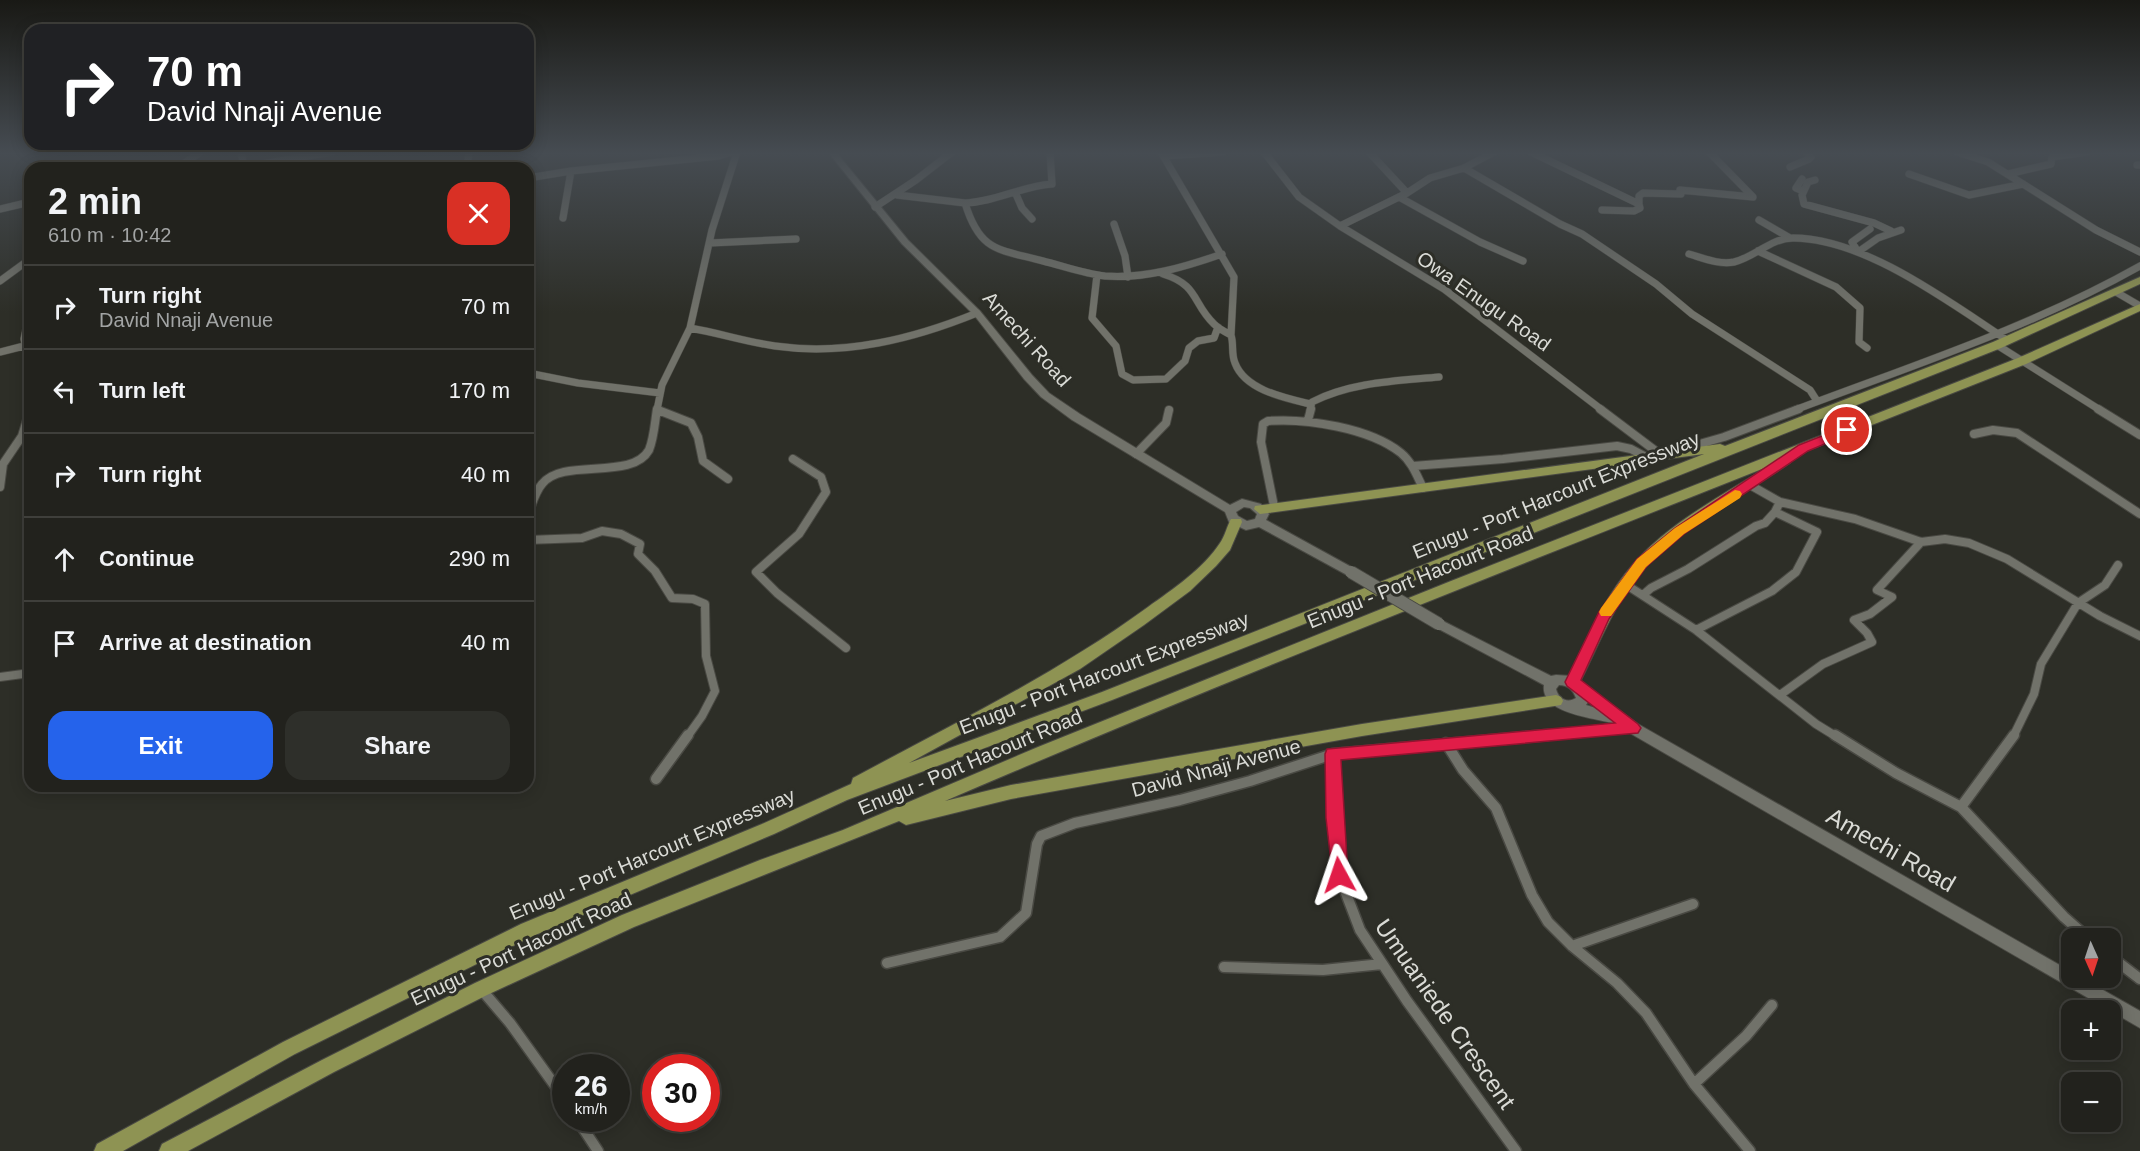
<!DOCTYPE html>
<html lang="en">
<head>
<meta charset="utf-8">
<style>
  body { margin:0; font-family:Arial,sans-serif; background:#2e2f2a; color:#f1f3f6; height:100vh; display:flex; flex-direction:column; font-size:22px; white-space:nowrap }
  * { box-sizing:border-box; margin:0 }
  p { font-size:20px; color:#a2a4a4 }
  .icon { flex:none; width:33px; height:33px; fill:none; stroke:currentColor; stroke-width:2; stroke-linecap:round; stroke-linejoin:round }
  .map { position:relative; flex:1; overflow:hidden }
  .side { position:absolute; left:24px; top:162px; width:510px; height:630px; display:flex; flex-direction:column; background:#22221d; border-radius:18px; box-shadow:0 3px 15px #0003,0 0 0 2px #3f3f3b }
  .side>* { flex:none }
  .hud { position:absolute; left:24px; top:24px; width:510px; height:126px; border-radius:18px; box-shadow:0 3px 15px #0003,0 0 0 2px #3f3f3b; background:#202124; color:#fff; overflow:hidden }
  .needle { width:39px; rotate:177deg }
  .tools { position:absolute; left:2061px; top:928px; display:grid; gap:12px }
  .tools a { display:grid; place-items:center; width:60px; height:60px; border-radius:12px; background:#22221d; box-shadow:0 3px 15px #0003,0 0 0 2px #3f3f3b; font-size:30px }
  .speed { position:absolute; left:552px; top:1054px; display:flex; gap:12px; font-size:30px; font-weight:700; text-align:center }
  .speed>* { display:grid; place-content:center; width:78px; height:78px; border-radius:50%; background:#22221d; box-shadow:0 3px 15px #0003,0 0 0 2px #3f3f3b; line-height:1 }
  .speed small { font-size:15px; font-weight:400 }
  .speed .limit { border:9px solid #d22; background:#fff; color:#111 }
  .pin { position:absolute; display:grid; place-items:center; width:51px; height:51px; color:#fff; margin:-26px; border:3px solid #fff; border-radius:50%; box-shadow:0 2px 6px #0007 }
  .me { position:absolute; width:66px; margin:-33px; rotate:355deg; stroke-linejoin:round; filter:drop-shadow(0 0 4px #0008) }
  .turn { display:flex; align-items:center; gap:21px; height:126px; padding:0 24px; font-size:27px }
  .turn .icon { width:78px; height:78px; stroke-width:2.5 }
  .turn b { display:block; font-size:42px; line-height:51px }
  .round { display:grid; place-items:center; flex:none; width:63px; height:63px; border-radius:18px; background:#2e2f2a }
  .headline { display:flex; align-items:center; justify-content:space-between; height:102px; padding:0 24px }
  h1 { font-size:36px; font-weight:800; line-height:45px }
  .action { display:flex; gap:12px; margin-top:auto; padding:12px 24px }
  .action a { flex:1; height:69px; border-radius:18px; background:#2563eb; color:#fff; font-size:24px; font-weight:800; line-height:69px; text-align:center }
  .action a+a { background:#2e2f2a; color:#f1f3f6 }
  ul { padding:0; list-style:none }
  li { display:flex; align-items:center; gap:18px; height:84px; padding:0 24px; border-top:2px solid #3f3f3b }
  li div { flex:1 }
  li b { display:block; font-size:22px }
  li em { font-style:normal }
  .map>svg:first-child { display:block }
  .lines { fill:none; stroke-linecap:round; stroke-linejoin:round }
  .minor-far2-casing { stroke:#494943; stroke-width:8 }
  .minor-far1-casing { stroke:#494943; stroke-width:10 }
  .minor-casing { stroke:#494943; stroke-width:13 }
  .secondary-casing { stroke:#494943; stroke-width:2 }
  .trunk-casing { stroke:#494943; stroke-width:2 }
  .minor-far2 { stroke:#71726a; stroke-width:7 }
  .minor-far1 { stroke:#71726a; stroke-width:8 }
  .minor { stroke:#71726a; stroke-width:10 }
  .secondary { fill:#71726a; fill-rule:evenodd }
  .trunk { fill:#8e9353; fill-rule:evenodd }
  .secondary-bridge-casing { stroke:#494943; stroke-width:14; stroke-linecap:butt }
  .secondary-bridge { stroke:#71726a; stroke-width:12 }
  .route { fill:#e11d48; stroke:#92132f; stroke-width:1.5 }
  .slow { fill:#f59e0b }
  .labels { text-anchor:middle; stroke-width:6; stroke-linejoin:round; paint-order:stroke }
  .street-label { font-size:20px; fill:#dadbd6; stroke:#2d2e27 }
  .near-street-label { font-size:24px; fill:#dadbd6; stroke:#2d2e27 }
</style>
</head>
<body>
<div class="map">
<svg width="2140" height="1151" viewBox="0 0 2140 1151">
  <rect width="100%" height="100%" fill="#2d2e27"/>
  <g class="lines">
    <!-- minor-far2 casing -->
    <g class="minor-far2-casing">
      <path id="minor-far2" d="M241,152L244,167
        M1161,152L1234,277L1231,335
        M1264,152L1299,197L1340,226L1444,289L1602,410
        M1369,152L1407,193
        M1531,152L1639,204V196L1643,193L1681,194L1680,190L1753,197L1709,152
        M1957,152L1988,162L2096,230L2140,252
        M1164,156L1223,152
        M2137,165H2140
        M1790,167L1809,159L1811,157L1806,152
        M177,168L201,152
        M238,168L332,152
        M467,168L469,152
        M1464,168L1560,224L1582,234L1656,284L1692,314L1810,390L1817,401
        M1909,174L1969,195L2023,184
        M2008,174L2051,164L2052,157L2087,152
        M528,178L571,171L719,156L731,152
        M1802,179L1796,188L1803,191
        M1815,180L1808,182L1802,195L1804,204L1874,223L1891,231
        M1015,192L1022,208L1032,219
        M897,195L965,203C980,252 998,249 1043,261C1063,266 1085,274 1105,276C1145,279 1185,267 1222,254
        M1399,197L1480,242L1523,261
        M965,203C995,202 1022,186 1052,184L1050,152
        M875,207L916,180L952,152
        M0,209L30,202
        M1602,210L1634,211L1640,208L1639,204
        M563,218L571,171
        M1759,220L1790,238
        M1114,224L1125,256L1128,277
        M1340,226L1407,193L1430,178L1464,168L1494,152
        M1870,229L1852,242L1858,252L1878,238L1901,230
        M710,243L796,239
        M1758,251L1836,287L1860,308L1859,342L1867,348
        M1689,254C1703,258 1719,265 1734,262C1755,257 1771,238 1793,238C1864,238 1949,302 2007,340
        M1163,274C1199,285 1192,303 1214,324C1219,329 1225,332 1231,335C1234,344 1231,354 1235,363C1245,390 1285,398 1310,404
        M1097,275L1092,318L1116,346L1122,374L1133,380L1166,379L1185,361L1189,348L1198,341L1214,338L1218,327
        M0,281L30,259
        M2116,292L2140,306
        M30,309L24,339L30,369
        M690,328C719,333 747,342 775,346C845,356 913,339 977,313
        M1997,345L2100,410
        M0,352L24,346
        M528,373L578,383L660,393
        M657,410L662,385L690,328L712,230L737,152
        M1310,410L1312,402C1351,382 1396,381 1439,377
        M1795,410C1911,366 2032,327 2140,266"/>
    </g>
    <!-- minor-far1 casing -->
    <g class="minor-far1-casing">
      <path id="minor-far1" d="M1600,409L1661,455L1724,437L1799,409
        M2098,409L2140,435
        M658,410L691,423L698,437L703,461L728,479
        M1308,420L1311,409
        M1974,434L1993,430L2017,433L2140,514
        M1136,454L1166,423L1169,410
        M793,459L821,477L826,492L799,534L756,572L777,593L846,648
        M1413,466L1503,459L1617,446L1631,449L1646,457
        M1750,485L1780,502L1855,519L1921,542L1945,539L1969,543L2007,559L2100,616L2140,636
        M0,487L3,464L22,436L30,410
        M1274,506L1261,442L1263,424L1268,421C1306,418 1370,428 1401,453C1412,462 1417,476 1423,488
        M528,514C532,505 535,492 542,484C563,457 632,481 649,450C654,438 655,421 657,409
        M528,540L582,538L602,531L621,534L640,544L638,554L655,571L672,598L693,599L705,604L706,656L715,691L702,716L687,737
        M1625,584L1696,630L1816,724L1837,737
        M1643,595L1651,588L1688,569L1756,526L1765,523L1775,512
        M1696,630L1772,591L1796,572L1817,532L1775,512L1780,502
        M0,677L30,673
        M1780,695L1823,664L1872,642L1867,633L1854,620L1870,614L1892,597L1877,590L1921,542
        M1530,737L1633,728
        M2013,737L2034,694L2041,664L2078,603L2105,585L2118,565"/>
    </g>
    <!-- minor casing -->
    <g class="minor-casing">
      <path id="minor" d="M1835,735L1896,773L1961,807L2064,917L2089,939
        M1446,743L1463,770L1496,808L1532,895L1548,922L1572,946L1617,983L1646,1013L1694,1084L1750,1151
        M1333,754L1334,818L1339,875L1360,930L1407,1001L1516,1151
        M656,779L688,735
        M1961,807L2014,735
        M1572,946L1693,904
        M2110,956L2140,979
        M887,963L1000,937L1026,913L1037,844L1041,836L1075,823L1180,800L1250,781L1333,754L1548,735
        M1224,967L1323,970L1382,964
        M481,989L510,1023L566,1101
        M1694,1084L1746,1036L1772,1005
        M577,1119L598,1151"/>
    </g>
    <!-- secondary casing -->
    <g class="secondary-casing">
      <path id="secondary" d="M828,152H836L908,240L980,311L1032,375L1049,393L1080,414L1230,505L1242,499L1261,504L1269,514L1266,520L1355,569L1357,572L1355,575H1347L1259,527L1246,530L1229,522L1225,512L1072,420L1041,397L1024,379L974,315L902,244ZM1244,507L1250,508L1257,514L1255,519L1247,521L1238,516L1236,512Z
        M1439,619L1551,676L1556,675L1572,676L1638,724L2072,972V978H2082L2140,1011V1028L1628,732C1625,729 1621,726 1617,724C1596,718 1540,714 1544,685L1435,627L1433,624L1435,621ZM1559,685C1568,685 1573,690 1576,698C1567,704 1558,698 1556,689ZM1588,702L1596,708L1586,705Z"/>
    </g>
    <!-- trunk casing -->
    <g class="trunk-casing">
      <path id="trunk" d="M2140,277V284L2001,348L1112,700L847,800L774,834L533,936L295,1054L123,1151H94L97,1144L283,1042L521,924L762,824L851,784L853,778C953,724 1056,674 1148,607C1173,589 1203,569 1220,543C1225,536 1227,526 1231,519H1241L1242,522L1230,550L1216,566L1190,591L1144,625L1080,669L909,763L1102,692L1704,454L1260,514L1254,509L1255,506L1720,444L1725,446L1993,342Z
        M2140,304V311L2026,364L1791,457L1790,463C1737,499 1674,529 1634,581C1610,613 1596,651 1578,686L1573,688L1568,686L1566,682C1584,646 1600,606 1625,574C1662,526 1717,499 1767,467C1492,576 1217,684 945,801L1011,785L1362,724L1556,695L1561,697L1563,701L1561,705L1362,736L1011,799L906,825L899,821L634,927L487,995L334,1072L188,1151H159L162,1144L322,1060L475,983L622,915L760,860L843,830L1038,747L1451,581L2018,358Z"/>
    </g>
    <!-- minor-far2 -->
    <use href="#minor-far2" class="minor-far2"/>
    <!-- minor-far1 -->
    <use href="#minor-far1" class="minor-far1"/>
    <!-- minor -->
    <use href="#minor" class="minor"/>
    <!-- secondary -->
    <use href="#secondary" class="secondary"/>
    <!-- trunk -->
    <use href="#trunk" class="trunk"/>
    <!-- secondary-bridge casing -->
    <g class="secondary-bridge-casing">
      <path id="secondary-bridge" d="M1351,572L1439,624"/>
    </g>
    <!-- secondary-bridge -->
    <use href="#secondary-bridge" class="secondary-bridge"/>
  </g>
  <!-- sky -->
  <linearGradient id="sky" x2="0" y2="1"><stop stop-color="#191915"/><stop offset="0.49" stop-color="#464c52"/><stop offset="1" stop-color="#464c52" stop-opacity="0"/></linearGradient>
  <rect width="2140" height="313" fill="url(#sky)"/>
  <!-- route -->
  <path class="route" d="M1847,426L1853,430L1851,433L1808,451L1684,534L1646,567L1609,619L1581,680L1638,724L1641,728L1638,733L1341,760L1348,875L1345,880L1339,882L1333,880L1326,818L1325,754L1327,749L1615,723L1567,686L1565,682L1599,612L1637,559L1675,528L1799,445Z"/>
  <!-- slow -->
  <path class="slow" d="M1735,490L1740,491L1742,494L1740,498L1684,534L1646,567L1611,616H1601L1599,612L1601,608L1637,559L1675,528Z"/>
  <g class="labels">
    <!-- street labels -->
    <g class="street-label">
      <text transform="translate(1484 301) rotate(35)" y="7">Owa Enugu Road</text>
      <text transform="translate(1027 339) rotate(48)" y="7">Amechi Road</text>
      <text transform="translate(1556 495) rotate(-22)" y="7">Enugu - Port Harcourt Expressway</text>
      <text transform="translate(1420 577) rotate(-22)" y="7">Enugu - Port Hacourt Road</text>
      <text transform="translate(1104 673) rotate(-21)" y="7">Enugu - Port Harcourt Expressway</text>
      <text transform="translate(970 762) rotate(-23)" y="7">Enugu - Port Hacourt Road</text>
      <text transform="translate(1216 768) rotate(-15)" y="7">David Nnaji Avenue</text>
      <text transform="translate(652 854) rotate(-23)" y="7">Enugu - Port Harcourt Expressway</text>
      <text transform="translate(521 949) rotate(-25)" y="7">Enugu - Port Hacourt Road</text>
    </g>
    <!-- near-street labels -->
    <g class="near-street-label">
      <text transform="translate(1891 850) rotate(30)" y="8">Amechi Road</text>
      <text transform="translate(1445 1014) rotate(55)" y="8">Umuaniede Crescent</text>
    </g>
  </g>
</svg>
<div class="tools">
<a><svg class="needle" viewBox="-14 -14 28 28"><path d="M0-13l5 13h-10z" fill="#e53935"/><path d="M0 13l5-13h-10z" fill="#a2a4a4"/></svg></a>
<a>+</a>
<a>−</a>
</div>
<div class="speed"><div>26<small>km/h</small></div><div class="limit">30</div></div>
<div class="pin" style="left:1847px;top:430px;background:#d93025"><svg class="icon" aria-label="arrive" viewBox="0 0 24 24"><path d="M6 21V4h12l-3 4 3 4H6"/></svg></div>
<svg class="me" style="left:1339px;top:875px" viewBox="-20 -20 40 40"><path d="M0-17L14 15 0 8-14 15z" fill="#e11d48" stroke="#fff" stroke-width="4"/></svg>
<div class="hud">
<div class="turn"><svg class="icon" aria-label="right" viewBox="0 0 24 24"><path d="M7 20v-9h11M14 6l5 5-5 5"/></svg><div><b>70 m</b>David Nnaji Avenue</div></div>
</div>
<section class="side">
<div class="headline"><div><h1>2 min</h1><p>610 m · 10:42</p></div><a class="round" style="background:#d93025;color:#fff"><svg class="icon" aria-label="close" viewBox="0 0 24 24"><path d="M6 6l12 12M18 6L6 18"/></svg></a></div>
<ul>
<li><svg class="icon" aria-label="right" viewBox="0 0 24 24"><path d="M7 20v-9h11M14 6l5 5-5 5"/></svg><div><b>Turn right</b><p>David Nnaji Avenue</p></div><em>70 m</em></li>
<li><svg class="icon" aria-label="left" viewBox="0 0 24 24"><path d="M17 20v-9H6M10 6l-5 5 5 5"/></svg><div><b>Turn left</b></div><em>170 m</em></li>
<li><svg class="icon" aria-label="right" viewBox="0 0 24 24"><path d="M7 20v-9h11M14 6l5 5-5 5"/></svg><div><b>Turn right</b></div><em>40 m</em></li>
<li><svg class="icon" aria-label="ahead" viewBox="0 0 24 24"><path d="M12 20V5M6 11l6-6 6 6"/></svg><div><b>Continue</b></div><em>290 m</em></li>
<li><svg class="icon" aria-label="arrive" viewBox="0 0 24 24"><path d="M6 21V4h12l-3 4 3 4H6"/></svg><div><b>Arrive at destination</b></div><em>40 m</em></li>
</ul>
<div class="action"><a>Exit</a><a>Share</a></div>
</section>
</div>
</body>
</html>
